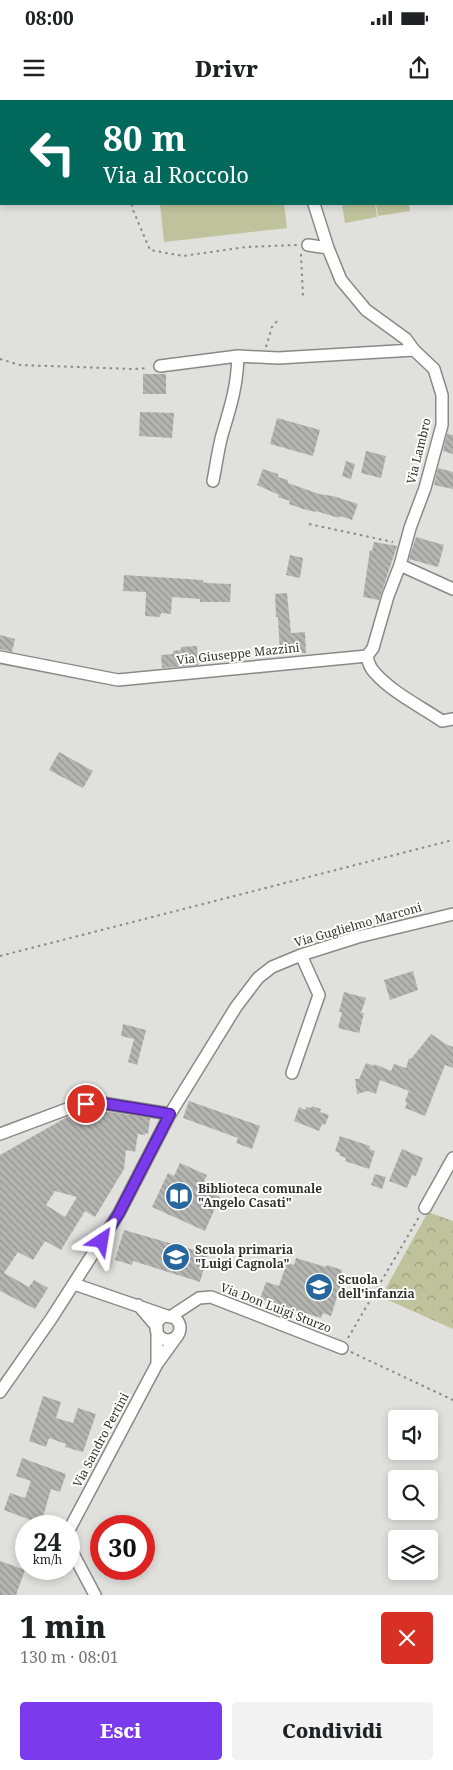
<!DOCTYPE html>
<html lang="it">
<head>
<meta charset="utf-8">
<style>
  body { margin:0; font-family:"Noto Serif",serif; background:#f2f2f2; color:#202124; height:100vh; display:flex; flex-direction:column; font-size:19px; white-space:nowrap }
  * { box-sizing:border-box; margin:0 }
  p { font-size:16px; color:#757577 }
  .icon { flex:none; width:28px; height:28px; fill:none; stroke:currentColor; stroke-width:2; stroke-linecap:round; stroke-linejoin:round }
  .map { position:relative; height:1495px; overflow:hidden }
  .panel { display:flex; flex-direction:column; background:#fff; flex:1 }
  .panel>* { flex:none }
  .hud { position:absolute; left:0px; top:0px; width:454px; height:105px; box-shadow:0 2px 8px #0003; background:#00695c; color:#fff; overflow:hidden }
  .fabs { position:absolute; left:388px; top:1310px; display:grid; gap:10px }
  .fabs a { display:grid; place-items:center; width:50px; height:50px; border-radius:5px; background:#fff; box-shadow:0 2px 8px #0003; font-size:25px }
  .speed { position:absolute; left:15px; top:1415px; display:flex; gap:10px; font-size:25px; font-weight:700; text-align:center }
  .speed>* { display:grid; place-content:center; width:65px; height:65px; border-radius:50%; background:#fff; box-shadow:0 2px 8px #0003; line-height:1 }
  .speed small { font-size:12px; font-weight:400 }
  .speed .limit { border:8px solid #d22; background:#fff; color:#111 }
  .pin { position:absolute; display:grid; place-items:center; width:42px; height:42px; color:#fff; margin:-21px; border:2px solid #fff; border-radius:50%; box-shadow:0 1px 5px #0007 }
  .me { position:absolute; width:55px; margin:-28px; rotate:33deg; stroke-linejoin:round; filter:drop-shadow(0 0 4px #0008) }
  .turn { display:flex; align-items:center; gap:18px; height:105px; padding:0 20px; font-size:22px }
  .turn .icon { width:65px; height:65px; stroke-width:2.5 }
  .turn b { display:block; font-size:35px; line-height:42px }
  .round { display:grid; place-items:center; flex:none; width:52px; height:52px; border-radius:5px; background:#f2f2f2 }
  .headline { display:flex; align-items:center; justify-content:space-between; height:85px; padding:0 20px }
  h1 { font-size:30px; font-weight:800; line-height:38px }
  .action { display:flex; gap:10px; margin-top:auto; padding:10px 20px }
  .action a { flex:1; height:58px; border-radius:5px; background:#7c3aed; color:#fff; font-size:20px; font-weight:800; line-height:58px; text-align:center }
  .action a+a { background:#f2f2f2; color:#202124 }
  .status { display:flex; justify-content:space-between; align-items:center; height:35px; padding:0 25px; background:#fff; direction:ltr }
  .status svg { height:14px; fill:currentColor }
  header { display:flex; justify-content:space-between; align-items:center; height:65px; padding:0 20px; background:#fff; font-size:22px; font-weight:800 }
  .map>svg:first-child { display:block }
  .forest { fill:url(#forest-crowns) }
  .garden { fill:#bfc39c }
  .building { fill:url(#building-back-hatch); fill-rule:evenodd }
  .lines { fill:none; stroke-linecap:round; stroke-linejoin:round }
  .street-casing { stroke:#898986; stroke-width:14 }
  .path { stroke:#898a87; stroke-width:2; stroke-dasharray:2.5 4; stroke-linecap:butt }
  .street { stroke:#fff; stroke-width:11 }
  .route-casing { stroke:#51269a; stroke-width:12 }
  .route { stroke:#7c3aed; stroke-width:9 }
  .labels { text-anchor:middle; stroke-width:4; stroke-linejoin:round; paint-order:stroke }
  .street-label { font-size:12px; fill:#30312f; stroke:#fffffe }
  .poi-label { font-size:12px; font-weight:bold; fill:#30312f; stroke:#fffffe; text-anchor:start }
</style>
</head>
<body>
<div class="status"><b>08:00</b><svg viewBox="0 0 49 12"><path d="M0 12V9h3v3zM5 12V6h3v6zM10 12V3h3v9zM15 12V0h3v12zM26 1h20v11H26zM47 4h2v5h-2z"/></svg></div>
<header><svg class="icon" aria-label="menu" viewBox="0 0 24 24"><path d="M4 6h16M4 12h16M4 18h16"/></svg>Drivr<svg class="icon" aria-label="share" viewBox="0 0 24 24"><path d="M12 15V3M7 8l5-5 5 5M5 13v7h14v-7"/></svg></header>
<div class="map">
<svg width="453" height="1495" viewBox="0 0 453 1495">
  <defs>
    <pattern id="forest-crowns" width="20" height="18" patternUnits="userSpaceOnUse" patternTransform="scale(1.25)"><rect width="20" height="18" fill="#bfc39c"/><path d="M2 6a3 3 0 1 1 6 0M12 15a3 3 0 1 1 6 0" fill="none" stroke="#9c9f80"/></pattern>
    <pattern id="building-back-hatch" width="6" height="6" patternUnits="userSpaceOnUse" patternTransform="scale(1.25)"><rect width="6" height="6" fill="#b4b4b1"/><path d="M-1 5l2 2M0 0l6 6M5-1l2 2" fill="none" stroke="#939390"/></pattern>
  </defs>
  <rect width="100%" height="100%" fill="#e0e0dd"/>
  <!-- forest -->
  <path class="forest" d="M428,1112L453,1121V1229L381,1197Z"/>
  <!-- garden -->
  <path class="garden" d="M160,104H284L287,128L164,142Z
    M342,104H375L377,117L345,123Z
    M376,104H409L410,111L378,116Z"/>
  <!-- building -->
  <path class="building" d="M143,274H166V294H143Z
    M140,312L174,313L172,338L139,336Z
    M277,318L320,330L313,356L270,344Z
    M447,334L453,335V354L443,351Z
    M366,351L386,356L381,378L361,373Z
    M346,361L355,364L351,379L342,376Z
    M438,368L453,372V389L434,385Z
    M263,369L278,374V377L288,380V383L319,394L333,396L358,404L352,420L340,416L339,418L316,411V412L303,409L289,404L290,401L278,397L279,395L257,385Z
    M416,437L444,445L438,467L409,459Z
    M374,442L397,446L379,500L363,497L370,450L372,451Z
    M290,455L303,458L300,478L286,475Z
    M124,475L203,480V482L207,483L231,484L230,502H200V499L172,497L171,514L161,513L160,517L145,516L146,492L123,491Z
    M287,493L291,533L305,532L306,553L280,554L278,517H276L275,494Z
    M0,535L15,539L12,552L0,549Z
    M197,546L198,565L162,568L161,555L173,554V551L181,550V547Z
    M59,652L93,671L83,688L49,670Z
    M413,871L418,890L390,900L384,880Z
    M344,892L366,898L361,913H364L359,933L338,928L342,912H339Z
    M123,924L146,930L137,965L128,962L134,939L121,936Z
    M431,934L446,944L453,947V968L445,965L425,1016L405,1008L407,1003L405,1001L409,991L380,980L376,994L368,991L357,994L355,979H359L366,963L374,966V964L391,971L394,964L406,968L409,958L411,959Z
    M189,1001L260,1026L252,1049L236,1043L238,1038L183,1018Z
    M312,1006L321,1009L320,1012L329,1015L325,1025L322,1024L319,1031L294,1021L299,1007L305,1010L306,1007L311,1008Z
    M96,1010L150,1018L148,1034L145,1033V1035L138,1034L135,1052L126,1050L124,1069L95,1117L85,1111L61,1150L45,1141L33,1160L18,1152L4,1173L29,1187L34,1180L48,1188L35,1209L0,1191V1055L67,1017ZM55,1091L77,1097L65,1117L46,1105Z
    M340,1036L370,1046L369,1049L375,1051L369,1069L345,1061L346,1058L339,1055L340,1053L335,1051Z
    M402,1049L423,1058L416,1076L412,1075L407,1088L389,1081Z
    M180,1063L207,1075L201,1088L220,1097L205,1131L152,1107L168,1073L174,1076Z
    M375,1074L386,1077L382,1089L371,1085Z
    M124,1130L208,1154L200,1182L133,1161L132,1165L115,1160Z
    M296,1158L326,1167L327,1165L342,1170L339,1180L342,1181L331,1216L323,1213L321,1218L260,1199L266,1182L279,1186L287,1162L294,1165Z
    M43,1296L61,1302L56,1318L73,1323L78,1308L96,1314L83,1352L65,1347L66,1344L49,1338L46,1347L29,1341Z
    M22,1358L66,1374L60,1392L51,1389L41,1424L4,1410L10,1393L25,1398L31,1381L16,1376Z
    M0,1461L25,1470L16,1495H0Z"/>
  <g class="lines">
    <!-- street casing -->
    <g class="street-casing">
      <path id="street" d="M281,0L282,1
        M314,104L328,148L341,180L366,210L406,239L414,250L434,269L442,295V325L425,388L410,428L400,465L388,496L373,548L367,556
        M308,145L328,148
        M160,266L238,256L278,258L414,250
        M213,381C216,366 218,350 222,335C231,305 237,287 238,256
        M400,465L453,489
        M367,556C368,562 370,568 375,573C393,593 420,606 442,621L453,619
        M0,557L118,580L367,556
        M292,973L319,895L301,855
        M0,1034L75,1006L96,1002L170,1014
        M425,1108L453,1058
        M74,1184L170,1217L199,1198L211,1197L342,1248
        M138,1205L157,1227V1264
        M156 1228a12 12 0 1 1 24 0a12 12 0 1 1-24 0Z
        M0,1292L51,1219L119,1113L170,1014L236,907L258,878L272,867L301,855L358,837L453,814
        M69,1430L157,1264L178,1235
        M69,1446L95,1495"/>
    </g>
    <!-- path -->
    <path class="path" d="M125,0L126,1
      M132,104L133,110L150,150L183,156L246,147L297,145
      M301,154L303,197
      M266,247L272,227L278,220
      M0,259L20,265L134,269L148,268
      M309,424L393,442
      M0,856L453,740
      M348,1238L419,1117
      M351,1252L453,1300"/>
    <!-- street -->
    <use href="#street" class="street"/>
  </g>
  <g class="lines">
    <!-- route casing -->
    <g class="route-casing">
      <path id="route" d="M86,1004L96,1002L170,1014L119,1113L102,1141"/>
    </g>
    <!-- route -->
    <use href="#route" class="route"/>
  </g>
  <!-- icons -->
  <defs>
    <g id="library-disc" transform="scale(1.4375)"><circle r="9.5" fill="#27679d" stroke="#fffffe"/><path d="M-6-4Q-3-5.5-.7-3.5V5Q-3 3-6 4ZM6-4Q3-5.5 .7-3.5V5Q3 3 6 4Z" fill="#fff"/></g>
    <g id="school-disc" transform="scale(1.4375)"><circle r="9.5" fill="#27679d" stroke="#fffffe"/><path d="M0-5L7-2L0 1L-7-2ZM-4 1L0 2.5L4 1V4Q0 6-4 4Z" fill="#fff"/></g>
  </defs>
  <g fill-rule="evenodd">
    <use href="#library-disc" x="179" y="1096"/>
    <use href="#school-disc" x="176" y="1157"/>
    <use href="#school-disc" x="319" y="1187"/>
  </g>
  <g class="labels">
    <!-- street labels -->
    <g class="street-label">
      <text transform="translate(419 351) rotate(-76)" y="4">Via Lambro</text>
      <text transform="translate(238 554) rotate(-6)" y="4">Via Giuseppe Mazzini</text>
      <text transform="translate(358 825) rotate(-16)" y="4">Via Guglielmo Marconi</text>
      <text transform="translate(276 1208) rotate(21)" y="4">Via Don Luigi Sturzo</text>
      <text transform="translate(101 1340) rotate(-62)" y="4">Via Sandro Pertini</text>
    </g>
    <!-- poi labels -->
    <g class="poi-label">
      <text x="198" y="1093">Biblioteca comunale<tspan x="198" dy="14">"Angelo Casati"</tspan></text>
      <text x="195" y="1154">Scuola primaria<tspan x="195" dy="14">"Luigi Cagnola"</tspan></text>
      <text x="338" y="1184">Scuola<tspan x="338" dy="14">dell'infanzia</tspan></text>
    </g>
  </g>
</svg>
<div class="fabs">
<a><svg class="icon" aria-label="sound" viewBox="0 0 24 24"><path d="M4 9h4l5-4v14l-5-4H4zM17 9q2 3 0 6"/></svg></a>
<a><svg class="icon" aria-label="search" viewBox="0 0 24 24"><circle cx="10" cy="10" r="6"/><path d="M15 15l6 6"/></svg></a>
<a><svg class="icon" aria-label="layers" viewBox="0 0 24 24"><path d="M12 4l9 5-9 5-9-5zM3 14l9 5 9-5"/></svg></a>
</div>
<div class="speed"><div>24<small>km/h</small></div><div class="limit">30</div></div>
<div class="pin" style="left:86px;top:1004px;background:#d93025"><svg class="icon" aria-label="arrive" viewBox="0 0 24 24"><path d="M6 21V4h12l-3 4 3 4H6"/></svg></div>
<svg class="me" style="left:102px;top:1141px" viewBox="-20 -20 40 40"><path d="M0-17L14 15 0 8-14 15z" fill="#7c3aed" stroke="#fff" stroke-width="4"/></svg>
<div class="hud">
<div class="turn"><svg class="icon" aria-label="left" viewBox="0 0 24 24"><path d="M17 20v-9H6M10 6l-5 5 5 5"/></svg><div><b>80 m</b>Via al Roccolo</div></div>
</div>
</div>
<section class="panel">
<div class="headline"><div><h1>1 min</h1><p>130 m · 08:01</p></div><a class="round" style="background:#d93025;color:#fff"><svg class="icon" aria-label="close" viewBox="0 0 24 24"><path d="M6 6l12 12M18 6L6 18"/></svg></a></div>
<div class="action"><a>Esci</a><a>Condividi</a></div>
</section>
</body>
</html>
